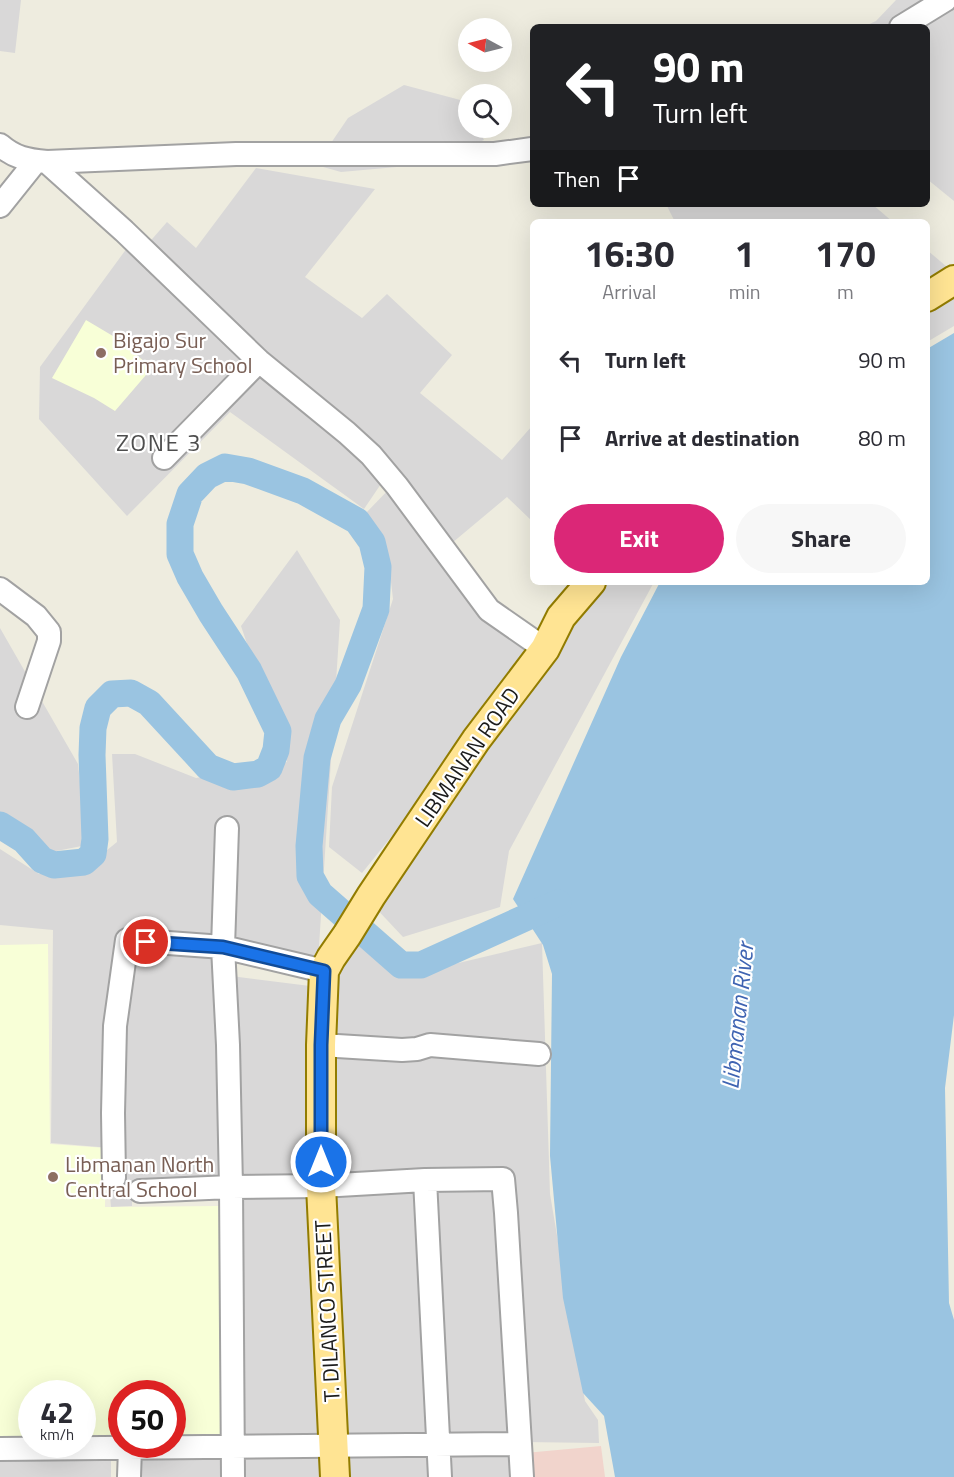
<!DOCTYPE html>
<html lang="en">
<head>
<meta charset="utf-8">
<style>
  body { margin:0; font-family:"Titillium Web",sans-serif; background:#f7f7f7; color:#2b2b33; height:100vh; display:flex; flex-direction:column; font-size:22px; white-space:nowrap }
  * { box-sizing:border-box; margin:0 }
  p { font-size:20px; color:#7c7c81 }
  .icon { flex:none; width:33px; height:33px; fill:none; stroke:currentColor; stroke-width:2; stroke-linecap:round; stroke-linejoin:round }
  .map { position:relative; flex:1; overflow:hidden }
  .details { position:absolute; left:530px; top:219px; width:400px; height:366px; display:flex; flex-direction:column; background:#fff; border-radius:9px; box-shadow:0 6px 24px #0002 }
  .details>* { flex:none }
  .guide { position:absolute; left:530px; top:24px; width:400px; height:183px; border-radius:9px; box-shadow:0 6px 24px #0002; background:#202124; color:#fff; overflow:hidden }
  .needle { width:39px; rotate:277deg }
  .buttons { position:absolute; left:458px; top:18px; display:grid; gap:12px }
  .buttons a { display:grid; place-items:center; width:54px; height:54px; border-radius:50%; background:#fff; box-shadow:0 6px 24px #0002; font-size:30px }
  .speed { position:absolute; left:18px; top:1380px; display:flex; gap:12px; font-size:30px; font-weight:700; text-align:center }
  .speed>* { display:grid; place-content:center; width:78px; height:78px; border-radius:50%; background:#fff; box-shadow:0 6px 24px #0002; line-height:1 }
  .speed small { font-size:15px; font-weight:400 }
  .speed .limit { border:9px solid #d22; background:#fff; color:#111 }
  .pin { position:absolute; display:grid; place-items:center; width:51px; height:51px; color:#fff; margin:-26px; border:3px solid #fff; border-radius:50%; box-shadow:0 2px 6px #0007 }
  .me { position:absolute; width:66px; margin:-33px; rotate:0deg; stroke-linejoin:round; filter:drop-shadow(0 0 4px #0008) }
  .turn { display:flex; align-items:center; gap:21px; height:126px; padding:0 24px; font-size:27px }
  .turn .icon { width:78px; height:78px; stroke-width:2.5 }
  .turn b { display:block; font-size:42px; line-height:51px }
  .then { display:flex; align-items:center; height:57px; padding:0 24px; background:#0003; gap:12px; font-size:22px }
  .eta { display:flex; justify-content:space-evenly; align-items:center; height:102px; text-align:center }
  .eta b { font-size:36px; font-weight:700; line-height:42px }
  .cta { display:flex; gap:12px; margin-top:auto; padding:12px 24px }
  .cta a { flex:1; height:69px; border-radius:36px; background:#db2777; color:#fff; font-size:24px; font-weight:700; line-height:69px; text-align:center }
  .cta a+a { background:#f7f7f7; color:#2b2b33 }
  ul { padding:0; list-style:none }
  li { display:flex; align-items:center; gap:18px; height:78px; padding:0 24px }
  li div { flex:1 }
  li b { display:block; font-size:22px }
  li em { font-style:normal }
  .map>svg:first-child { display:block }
  .residential { fill:#d9d8d8 }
  .commercial { fill:#f1d4cc }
  .education { fill:#f8ffd7 }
  .water { fill:#9ac4e1 }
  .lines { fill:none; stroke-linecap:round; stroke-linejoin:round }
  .river { stroke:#9ac4e1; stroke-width:27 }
  .minor-casing { stroke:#a2a2a2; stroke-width:26 }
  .major-casing { stroke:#927c00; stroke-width:32 }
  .minor { stroke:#fff; stroke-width:22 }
  .major { stroke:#ffe493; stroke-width:28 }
  .route-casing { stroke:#114b97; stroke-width:15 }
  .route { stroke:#1a73e8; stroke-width:10 }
  .education-dot { fill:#8d6e63; stroke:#fff; stroke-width:2 }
  .labels { text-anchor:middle; stroke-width:4.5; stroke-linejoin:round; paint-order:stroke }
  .education-label { font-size:22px; fill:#785e54; stroke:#fff; text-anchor:start }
  .street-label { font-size:22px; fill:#1b1b1b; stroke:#fff }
  .neighbourhood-label { font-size:24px; letter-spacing:1.5px; fill:#4e4e4e; stroke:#fff }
  .water-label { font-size:24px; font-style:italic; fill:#3f64b2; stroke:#fff }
</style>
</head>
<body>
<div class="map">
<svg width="954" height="1477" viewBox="0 0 954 1477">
  <rect width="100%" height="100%" fill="#eeecdf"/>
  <!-- residential -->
  <path class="residential" d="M0,0H21L15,53L0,51Z
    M896,0H954V201L927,179V27H863L876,21Z
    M404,85L464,101L468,108V128H478L484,140L430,164L341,172L316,165L348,118Z
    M256,168L375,189L305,277L362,318L387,294L452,355L420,393L502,460L532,426V521L507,497L446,548L371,451L146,246L167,222L196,248Z
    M666,204H872L893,222H675Z
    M127,248L387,475L364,509L230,412L127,516L39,419L40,367Z
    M927,250L953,272L927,290Z
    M954,292V326L927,342V310Z
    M394,484L537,656L362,873L329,847L332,787L393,599L391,582L365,514Z
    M297,550L340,620L318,962L221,944L116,935L111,1148L51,1143L53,930L0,925V849L39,874L80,872L117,842L112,754H135L196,778L287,762L241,626Z
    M604,582H654L509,851L500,907L403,937L372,904Z
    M0,628L78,764L87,845L46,853L0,820Z
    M359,941L408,975L542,943L550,1194L585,1401L598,1420L599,1443L523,1442L506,1177L324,1181L332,967Z
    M127,945L219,950L226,1185L132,1186V1206L111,1207L109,1184Z
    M231,976L318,987L317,1184H235Z
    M427,1183H494L517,1442L442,1441Z
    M423,1184L437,1443L338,1441L323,1190Z
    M319,1190L332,1445L234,1444L233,1191Z
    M434,1448L435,1477H340L339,1449Z
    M444,1448L513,1450L515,1477H445Z
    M330,1449L331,1477H235L234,1450Z
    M230,1451V1477H131L132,1452Z
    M0,1457H111V1477H0Z"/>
  <!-- commercial -->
  <path class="commercial" d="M601,1446L605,1477H526L525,1453Z"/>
  <!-- education -->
  <path class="education" d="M86,320L118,339L152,368L115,411L94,398L52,378Z
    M48,944L50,1144L106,1148L105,1207L219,1206L220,1438H173L172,1394H122L121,1439H83L82,1394H32L31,1440H0V945Z"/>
  <!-- water -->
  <path class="water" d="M954,333V1015L945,1088L949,1303L954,1320V1477H615L604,1416L583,1393L563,1298L550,1156L552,974L543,945L513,899L621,657L660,582H927V349Z"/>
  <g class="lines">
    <!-- river -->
    <path class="river" d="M0,825L24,840L42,860L54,865L84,862L93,854L95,839L92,755L93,728L98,708L112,694L131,693L149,703L208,767L233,777L258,774L269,768L276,750L278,731L249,671L211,613L190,577L180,554V524L190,494L207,476L225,467L248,471L303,491L357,521L372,542L378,567L376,609L348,685L328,719L317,758L309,846L310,876L320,894L401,965H421L558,903"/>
    <!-- minor casing -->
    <g class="minor-casing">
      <path id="minor" d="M901,27L945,0
        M0,145C15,158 27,160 47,162L236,154H495L532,149
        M47,162L124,231L259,361L347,433L371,455L397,486L489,610L545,649
        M0,206L36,161
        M164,458L259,361
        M0,589L36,616L49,632V641L27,707
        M227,828L223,947L228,1045L231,1187L233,1477
        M321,1045L402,1050L417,1049L430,1045L539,1054
        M114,1178L113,1113L115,1026L127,940L223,947L324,971
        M425,1180L440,1477
        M140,1191L231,1187L321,1186L425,1180L503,1179L506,1213L522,1477
        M0,1449L520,1444
        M129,1477L130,1448"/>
    </g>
    <!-- major casing -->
    <g class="major-casing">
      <path id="major" d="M927,297L954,280
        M335,1477L321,1186V1045L324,971L331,958L347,935L371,896L476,740L545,649L561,617L591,582"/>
    </g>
    <!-- minor -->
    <use href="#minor" class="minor"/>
    <!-- major -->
    <use href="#major" class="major"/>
  </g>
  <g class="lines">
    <!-- route casing -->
    <g class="route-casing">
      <path id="route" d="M146,942L223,947L324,971L321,1045V1162"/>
    </g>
    <!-- route -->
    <use href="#route" class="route"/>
  </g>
  <!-- markers -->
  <g class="education-dot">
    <circle cx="101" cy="353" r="6"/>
    <circle cx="53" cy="1177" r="6"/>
  </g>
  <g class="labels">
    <!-- education labels -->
    <g class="education-label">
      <text x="113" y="348">Bigajo Sur<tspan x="113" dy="25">Primary School</tspan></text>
      <text x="65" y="1172">Libmanan North<tspan x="65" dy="25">Central School</tspan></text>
    </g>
    <!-- street labels -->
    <g class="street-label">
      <text transform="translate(467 757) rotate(-55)" y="8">LIBMANAN ROAD</text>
      <text transform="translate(327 1311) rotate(-93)" y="8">T. DILANCO STREET</text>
    </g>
    <!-- neighbourhood labels -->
    <g class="neighbourhood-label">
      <text x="159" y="451">ZONE 3</text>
    </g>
    <!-- water labels -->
    <g class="water-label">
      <text transform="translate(738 1016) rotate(-84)" y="8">Libmanan River</text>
    </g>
  </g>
</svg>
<div class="buttons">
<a><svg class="needle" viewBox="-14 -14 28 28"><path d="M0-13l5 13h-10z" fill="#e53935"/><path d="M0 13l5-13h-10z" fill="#7c7c81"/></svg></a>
<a><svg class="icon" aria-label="search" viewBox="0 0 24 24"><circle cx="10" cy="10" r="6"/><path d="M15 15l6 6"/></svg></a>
</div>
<div class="speed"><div>42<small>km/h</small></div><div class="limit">50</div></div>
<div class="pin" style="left:146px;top:942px;background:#d93025"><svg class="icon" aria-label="arrive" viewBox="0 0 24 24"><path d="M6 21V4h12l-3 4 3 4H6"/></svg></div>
<svg class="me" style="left:321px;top:1162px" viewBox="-20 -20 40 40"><circle r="17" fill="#1a73e8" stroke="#fff" stroke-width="3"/><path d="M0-11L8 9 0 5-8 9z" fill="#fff"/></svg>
<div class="guide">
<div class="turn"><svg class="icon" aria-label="left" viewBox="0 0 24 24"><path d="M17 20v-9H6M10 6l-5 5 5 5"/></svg><div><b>90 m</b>Turn left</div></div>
<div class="then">Then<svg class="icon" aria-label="arrive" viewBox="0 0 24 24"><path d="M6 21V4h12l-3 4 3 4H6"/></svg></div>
</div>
<section class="details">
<div class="eta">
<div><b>16:30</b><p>Arrival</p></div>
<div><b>1</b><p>min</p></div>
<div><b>170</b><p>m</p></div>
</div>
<ul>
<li><svg class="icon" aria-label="left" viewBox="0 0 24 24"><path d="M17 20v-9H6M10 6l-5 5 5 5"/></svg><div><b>Turn left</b></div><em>90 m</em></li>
<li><svg class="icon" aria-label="arrive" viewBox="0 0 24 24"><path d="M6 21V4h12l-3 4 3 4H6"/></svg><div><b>Arrive at destination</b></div><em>80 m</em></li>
</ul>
<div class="cta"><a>Exit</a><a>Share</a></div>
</section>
</div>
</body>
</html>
